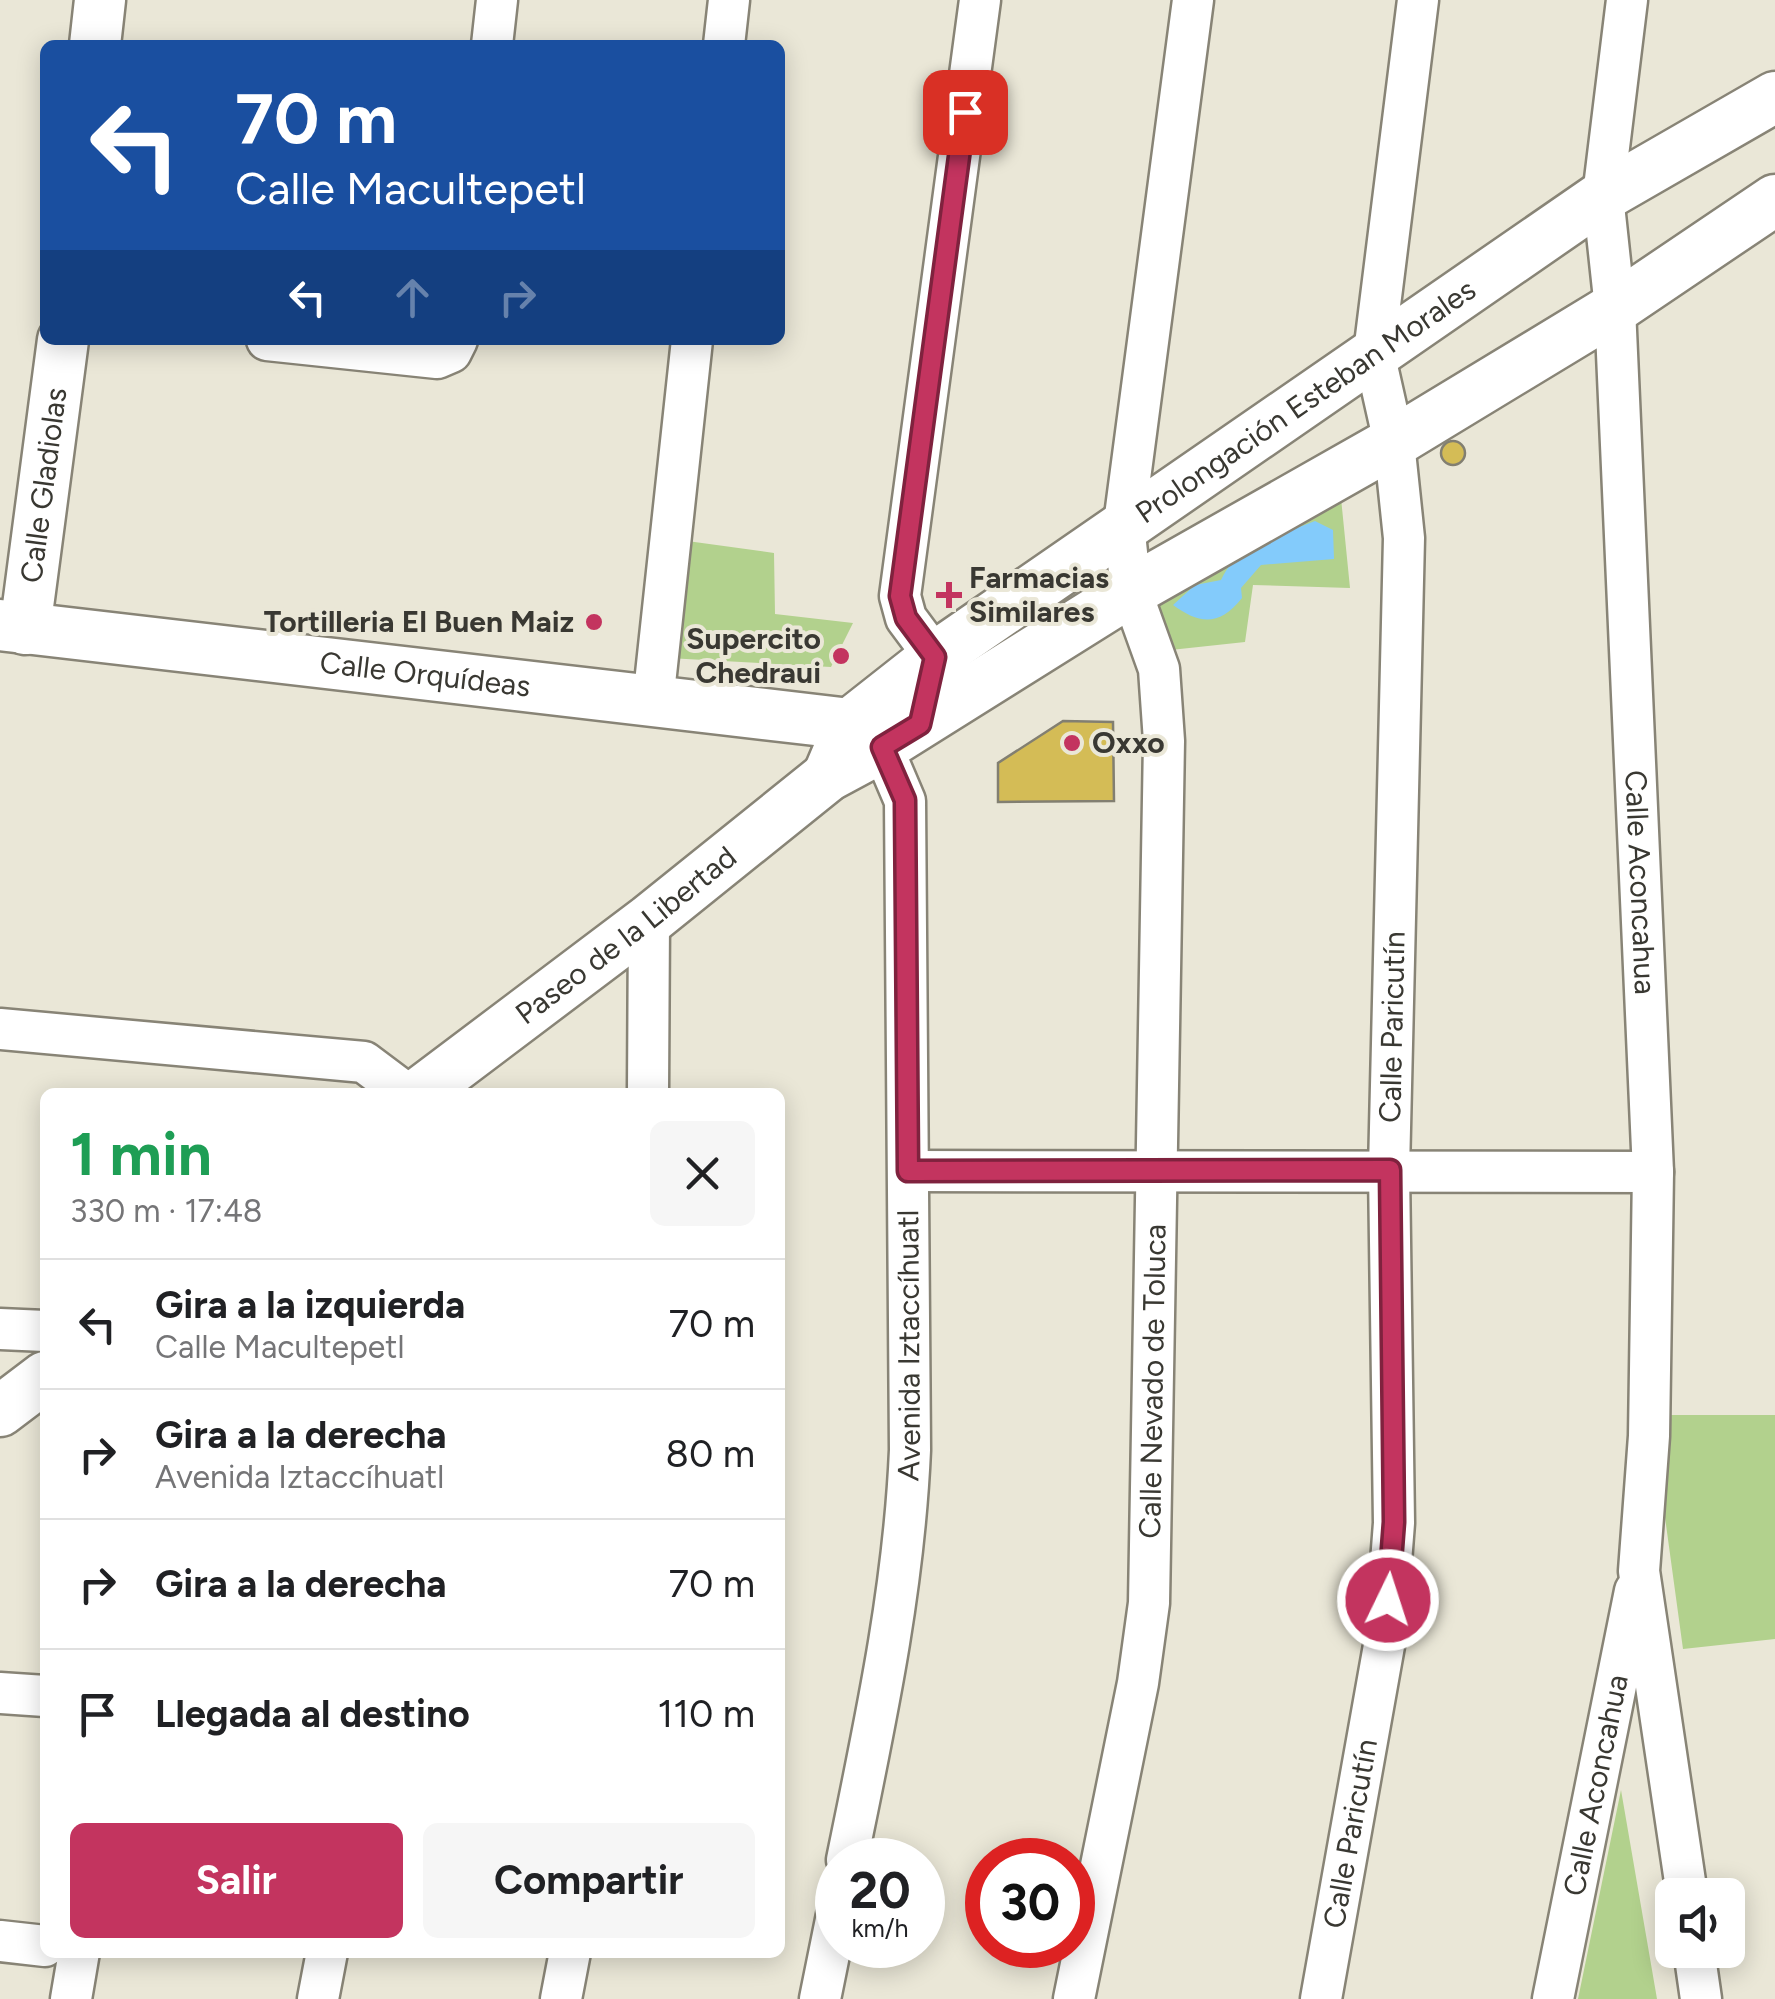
<!DOCTYPE html>
<html lang="es">
<head>
<meta charset="utf-8">
<style>
  body { margin:0; font-family:Figtree,sans-serif; background:#f6f6f6; color:#202124; height:100vh; display:flex; flex-direction:column; font-size:38px; white-space:nowrap }
  * { box-sizing:border-box; margin:0 }
  p { font-size:32px; color:#757577 }
  .icon { flex:none; width:55px; height:55px; fill:none; stroke:currentColor; stroke-width:2; stroke-linecap:round; stroke-linejoin:round }
  .map { position:relative; flex:1; overflow:hidden }
  .sheet { position:absolute; left:40px; top:1088px; width:745px; height:870px; display:flex; flex-direction:column; background:#fff; border-radius:15px; box-shadow:0 5px 25px #0003 }
  .sheet>* { flex:none }
  .banner { position:absolute; left:40px; top:40px; width:745px; height:305px; border-radius:15px; box-shadow:0 5px 25px #0003; background:#1a4fa0; color:#fff; overflow:hidden }
  .buttons { position:absolute; left:1655px; top:1878px; display:grid; gap:20px }
  .buttons a { display:grid; place-items:center; width:90px; height:90px; border-radius:15px; background:#fff; box-shadow:0 5px 25px #0003; font-size:50px }
  .speed { position:absolute; left:815px; top:1838px; display:flex; gap:20px; font-size:50px; font-weight:700; text-align:center }
  .speed>* { display:grid; place-content:center; width:130px; height:130px; border-radius:50%; background:#fff; box-shadow:0 5px 25px #0003; line-height:1 }
  .speed small { font-size:25px; font-weight:400 }
  .speed .limit { border:15px solid #d22; background:#fff; color:#111 }
  .pin { position:absolute; display:grid; place-items:center; width:85px; height:85px; color:#fff; margin:-42px; border-radius:20px; box-shadow:0 5px 15px #0006 }
  .me { position:absolute; width:110px; margin:-55px; rotate:4deg; stroke-linejoin:round; filter:drop-shadow(0 0 8px #0008) }
  .turn { display:flex; align-items:center; gap:35px; height:210px; padding:0 30px; font-size:45px }
  .turn .icon { width:130px; height:130px; stroke-width:2.5 }
  .turn b { display:block; font-size:70px; line-height:85px }
  .lanes { display:flex; align-items:center; height:95px; padding:0 30px; background:#0003; justify-content:center; gap:50px; direction:ltr }
  .lanes .off { opacity:.35 }
  .round { display:grid; place-items:center; flex:none; width:105px; height:105px; border-radius:15px; background:#f6f6f6 }
  .overview { display:flex; align-items:center; justify-content:space-between; height:170px; padding:0 30px }
  h1 { font-size:60px; font-weight:700; line-height:75px; color:#1e9e55 }
  .action { display:flex; gap:20px; margin-top:auto; padding:20px 30px }
  .action a { flex:1; height:115px; border-radius:15px; background:#c3345f; color:#fff; font-size:40px; font-weight:700; line-height:115px; text-align:center }
  .action a+a { background:#f6f6f6; color:#202124 }
  ul { padding:0; list-style:none }
  li { display:flex; align-items:center; gap:30px; height:130px; padding:0 30px; border-top:2px solid #e0e0e0 }
  li div { flex:1 }
  li b { display:block; font-size:38px }
  li em { font-style:normal }
  .map>svg:first-child { display:block }
  .green { fill:#b2d18d }
  .water { fill:#83cbfb }
  .building { fill:#d4bc56; stroke:#827f71; stroke-width:2.5 }
  .lines { fill:none; stroke-linecap:round; stroke-linejoin:round }
  .minor-casing { stroke:#888476; stroke-width:45 }
  .tertiary-casing { stroke:#888476; stroke-width:55 }
  .minor { stroke:#fff; stroke-width:40 }
  .tertiary { stroke:#fff; stroke-width:50 }
  .route-casing { stroke:#7f223e; stroke-width:25 }
  .route { stroke:#c3345f; stroke-width:18 }
  .poi-dot { fill:#c3345f; stroke:#eae7d7; stroke-width:4 }
  .labels { text-anchor:middle; stroke-width:8; stroke-linejoin:round; paint-order:stroke }
  .street-label { font-size:30px; fill:#393832; stroke:#eae7d7 }
  .poi-label { font-size:30px; font-weight:bold; fill:#393832; stroke:#eae7d7; text-anchor:start }
</style>
</head>
<body>
<div class="map">
<svg width="1775" height="1999" viewBox="0 0 1775 1999">
  <rect width="100%" height="100%" fill="#eae7d7"/>
  <!-- green -->
  <path class="green" d="M1340,488L1350,588L1253,585L1245,642L1152,652L1130,607Z
    M680,540L774,553L775,614L853,623L831,667L668,658Z
    M1651,1415H1775V1639L1683,1649Z
    M1621,1790L1657,1999H1578Z"/>
  <!-- water -->
  <path class="water" d="M1315,521L1333,530L1334,559L1261,565L1241,588L1242,598C1219,627 1199,624 1173,605L1195,585L1221,580C1241,539 1277,537 1315,521Z"/>
  <!-- building -->
  <path class="building" d="M1441 453a12 12 0 1 1 24 0a12 12 0 1 1-24 0Z
    M1063,721L1113,722L1114,801L998,802V763Z"/>
  <g class="lines">
    <!-- minor casing -->
    <g class="minor-casing">
      <g id="minor">
        <path id="s1" d="M1627,0L1603,196L1615,308L1653,1172L1649,1436L1639,1571L1687,1895"/>
        <path d="M492,45L497,0"/>
        <path d="M724,45L729,0"/>
        <path d="M267,340L437,358L451,352L457,340"/>
        <path d="M929,685L935,657L906,618L900,596L980,0"/>
        <path d="M653,702L692,340"/>
        <path d="M0,1029L364,1062L404,1092"/>
        <path d="M648,1092L649,920"/>
        <path d="M909,1171L1653,1172"/>
        <path d="M0,1329L45,1331"/>
        <path d="M0,1693L45,1696"/>
        <path id="s2" d="M847,1860C875,1723 904,1590 910,1450L905,801L882,747"/>
        <path d="M0,1941L45,1946"/>
        <path d="M1694,1950L1701,1999"/>
        <path d="M71,1999L79,1952"/>
        <path d="M318,1999L327,1952"/>
        <path d="M561,1999L570,1952"/>
        <path d="M820,1999L838,1910"/>
        <path id="s3" d="M1074,1999L1138,1683L1149,1603L1164,741L1159,669L1131,591L1124,524L1193,0"/>
        <path id="s4" d="M1321,1999L1385,1640L1394,1523L1389,1170L1404,538L1394,442L1374,353L1418,0"/>
        <path id="s5" d="M1553,1999L1635,1591"/>
      </g>
    </g>
    <!-- tertiary casing -->
    <g class="tertiary-casing">
      <g id="tertiary">
        <path d="M95,45L100,0"/>
        <path id="s6" d="M0,625L850,724"/>
        <path id="s7" d="M25,629L63,340"/>
        <path id="s8" d="M828,776L850,724L935,657L1603,196L1775,97"/>
        <path id="s9" d="M421,1092L649,920L828,776L882,747L1131,591L1394,442L1615,308L1775,200"/>
        <path d="M0,1411L45,1377"/>
      </g>
    </g>
    <!-- minor -->
    <use href="#minor" class="minor"/>
    <!-- tertiary -->
    <use href="#tertiary" class="tertiary"/>
  </g>
  <g class="lines">
    <!-- route casing -->
    <g class="route-casing">
      <path id="route" d="M965,112L900,596L906,618L935,657L920,724L882,747L905,800L908,1171L1390,1170L1394,1522L1388,1600"/>
    </g>
    <!-- route -->
    <use href="#route" class="route"/>
  </g>
  <!-- markers -->
  <g class="poi-dot">
    <path d="M944 580h10v10h10v10h-10v10h-10v-10h-10v-10h10z"/>
    <circle cx="594" cy="622" r="10"/>
    <circle cx="841" cy="656" r="10"/>
    <circle cx="1072" cy="743" r="10"/>
  </g>
  <g class="labels">
    <!-- street labels -->
    <g class="street-label">
      <text dy="10" stroke="none"><textPath href="#s8" startOffset="615">Prolongación Esteban Morales</textPath></text>
      <text dy="10" stroke="none"><textPath href="#s7" startOffset="145">Calle Gladiolas</textPath></text>
      <text dy="10" stroke="none"><textPath href="#s6" startOffset="428">Calle Orquídeas</textPath></text>
      <text dy="10" stroke="none"><textPath href="#s1" startOffset="885">Calle Aconcahua</textPath></text>
      <text dy="10" stroke="none"><textPath href="#s9" startOffset="258">Paseo de la Libertad</textPath></text>
      <text dy="10" stroke="none"><textPath href="#s4" startOffset="978">Calle Paricutín</textPath></text>
      <text dy="10" stroke="none"><textPath href="#s2" startOffset="520">Avenida Iztaccíhuatl</textPath></text>
      <text dy="10" stroke="none"><textPath href="#s3" startOffset="625">Calle Nevado de Toluca</textPath></text>
      <text dy="10" stroke="none"><textPath href="#s5" startOffset="218">Calle Aconcahua</textPath></text>
      <text dy="10" stroke="none"><textPath href="#s4" startOffset="168">Calle Paricutín</textPath></text>
    </g>
    <!-- poi labels -->
    <g class="poi-label">
      <text x="969" y="588">Farmacias<tspan x="969" dy="34">Similares</tspan></text>
      <text x="574" y="632" text-anchor="end">Tortilleria El Buen Maiz</text>
      <text x="821" y="649" text-anchor="end">Supercito<tspan x="821" dy="34">Chedraui</tspan></text>
      <text x="1092" y="753">Oxxo</text>
    </g>
  </g>
</svg>
<div class="buttons">
<a><svg class="icon" aria-label="sound" viewBox="0 0 24 24"><path d="M4 9h4l5-4v14l-5-4H4zM17 9q2 3 0 6"/></svg></a>
</div>
<div class="speed"><div>20<small>km/h</small></div><div class="limit">30</div></div>
<div class="pin" style="left:965px;top:112px;background:#d93025"><svg class="icon" aria-label="arrive" viewBox="0 0 24 24"><path d="M6 21V4h12l-3 4 3 4H6"/></svg></div>
<svg class="me" style="left:1388px;top:1600px" viewBox="-20 -20 40 40"><circle r="17" fill="#c3345f" stroke="#fff" stroke-width="3"/><path d="M0-11L8 9 0 5-8 9z" fill="#fff"/></svg>
<div class="banner">
<div class="turn"><svg class="icon" aria-label="left" viewBox="0 0 24 24"><path d="M17 20v-9H6M10 6l-5 5 5 5"/></svg><div><b>70 m</b>Calle Macultepetl</div></div>
<div class="lanes"><svg class="icon" aria-label="left" viewBox="0 0 24 24"><path d="M17 20v-9H6M10 6l-5 5 5 5"/></svg><svg class="icon off" aria-label="ahead" viewBox="0 0 24 24"><path d="M12 20V5M6 11l6-6 6 6"/></svg><svg class="icon off" aria-label="right" viewBox="0 0 24 24"><path d="M7 20v-9h11M14 6l5 5-5 5"/></svg></div>
</div>
<section class="sheet">
<div class="overview"><div><h1>1 min</h1><p>330 m · 17:48</p></div><a class="round"><svg class="icon" aria-label="close" viewBox="0 0 24 24"><path d="M6 6l12 12M18 6L6 18"/></svg></a></div>
<ul>
<li><svg class="icon" aria-label="left" viewBox="0 0 24 24"><path d="M17 20v-9H6M10 6l-5 5 5 5"/></svg><div><b>Gira a la izquierda</b><p>Calle Macultepetl</p></div><em>70 m</em></li>
<li><svg class="icon" aria-label="right" viewBox="0 0 24 24"><path d="M7 20v-9h11M14 6l5 5-5 5"/></svg><div><b>Gira a la derecha</b><p>Avenida Iztaccíhuatl</p></div><em>80 m</em></li>
<li><svg class="icon" aria-label="right" viewBox="0 0 24 24"><path d="M7 20v-9h11M14 6l5 5-5 5"/></svg><div><b>Gira a la derecha</b></div><em>70 m</em></li>
<li><svg class="icon" aria-label="arrive" viewBox="0 0 24 24"><path d="M6 21V4h12l-3 4 3 4H6"/></svg><div><b>Llegada al destino</b></div><em>110 m</em></li>
</ul>
<div class="action"><a>Salir</a><a>Compartir</a></div>
</section>
</div>
</body>
</html>
